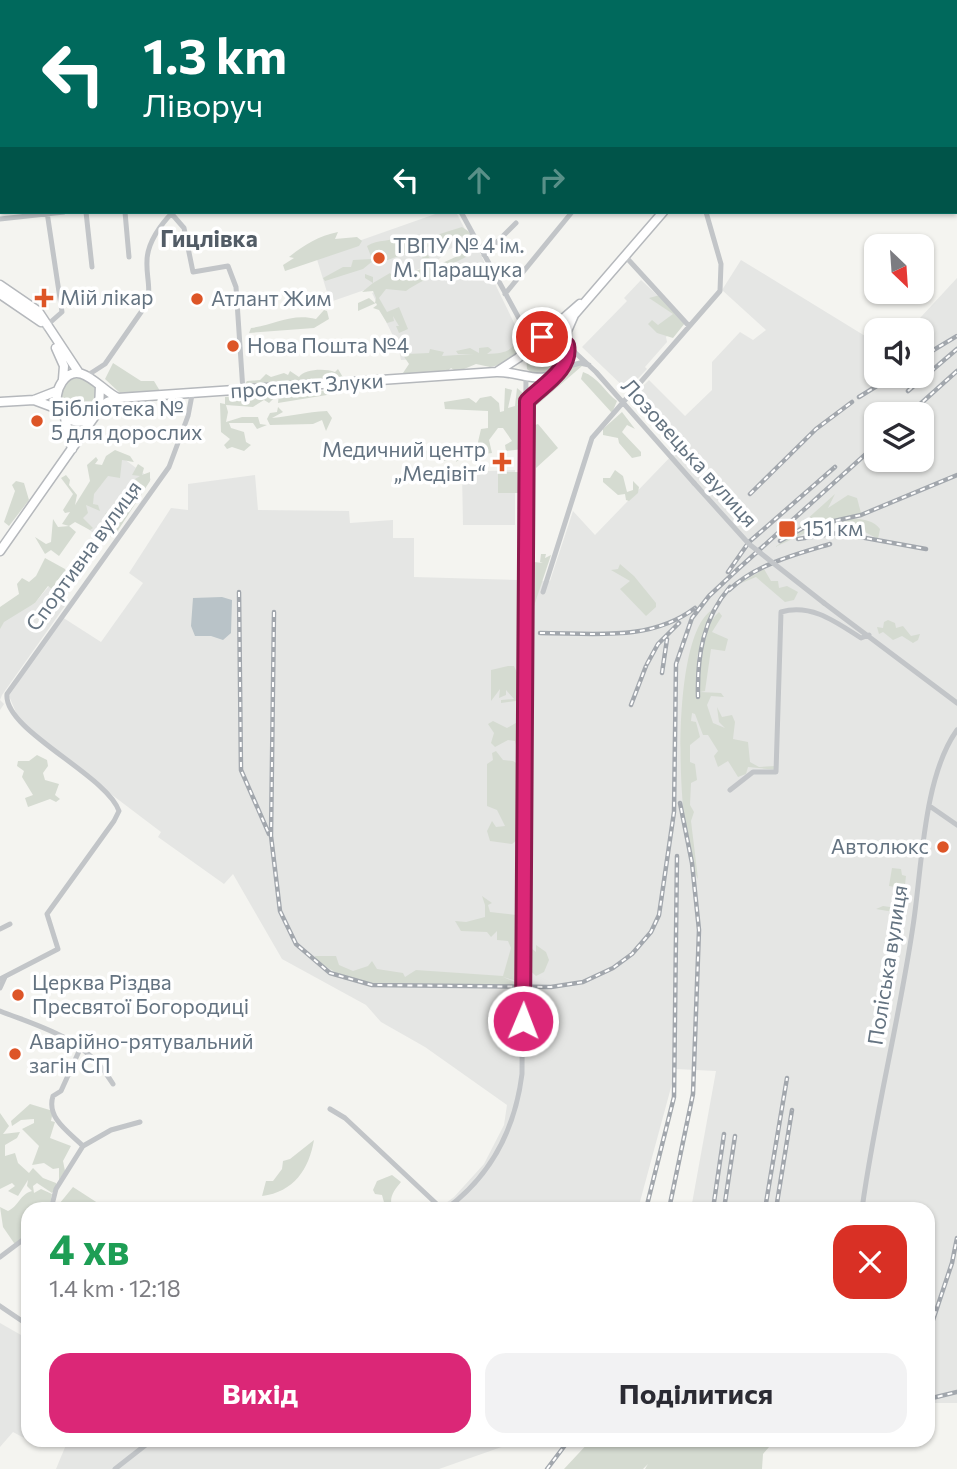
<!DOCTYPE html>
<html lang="uk">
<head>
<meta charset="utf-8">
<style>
  body { margin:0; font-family:Commissioner,sans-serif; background:#f2f2f3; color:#2b2b33; height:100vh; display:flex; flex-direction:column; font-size:26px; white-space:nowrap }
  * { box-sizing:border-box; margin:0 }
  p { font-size:23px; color:#7c7c81 }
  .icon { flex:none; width:38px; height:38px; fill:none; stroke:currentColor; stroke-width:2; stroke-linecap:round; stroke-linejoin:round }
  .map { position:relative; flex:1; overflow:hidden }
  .sheet { position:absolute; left:21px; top:1202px; width:914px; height:245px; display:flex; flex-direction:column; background:#fff; border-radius:21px; box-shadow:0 2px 5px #0004 }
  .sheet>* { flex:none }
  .hud { position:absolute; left:0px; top:0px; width:957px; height:214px; box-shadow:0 2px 5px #0004; background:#00695c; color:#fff; overflow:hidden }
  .needle { width:46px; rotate:155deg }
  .fabs { position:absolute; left:864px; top:234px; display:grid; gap:14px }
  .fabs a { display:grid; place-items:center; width:70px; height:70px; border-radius:14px; background:#fff; box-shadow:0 2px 5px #0004; font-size:35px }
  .pin { position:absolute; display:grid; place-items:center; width:60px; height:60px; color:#fff; margin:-30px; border:4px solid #fff; border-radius:50%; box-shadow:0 2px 7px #0007 }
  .me { position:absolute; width:77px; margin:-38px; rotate:1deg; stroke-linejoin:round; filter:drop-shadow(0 0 5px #0008) }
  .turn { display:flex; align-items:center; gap:24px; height:147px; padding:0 28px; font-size:32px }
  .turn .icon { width:91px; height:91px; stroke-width:2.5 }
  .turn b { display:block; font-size:49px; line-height:60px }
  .lanes { display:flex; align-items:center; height:66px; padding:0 28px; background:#0003; justify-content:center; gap:35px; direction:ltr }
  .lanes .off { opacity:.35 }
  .round { display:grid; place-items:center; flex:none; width:74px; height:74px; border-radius:21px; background:#f2f2f3 }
  .headline { display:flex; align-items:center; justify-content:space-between; height:119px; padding:0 28px }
  h1 { font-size:42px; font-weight:700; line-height:52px; color:#1e9e55 }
  .button { display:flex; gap:14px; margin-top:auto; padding:14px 28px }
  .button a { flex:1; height:80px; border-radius:21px; background:#db2777; color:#fff; font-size:28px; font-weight:700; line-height:80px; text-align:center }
  .button a+a { background:#f2f2f3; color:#2b2b33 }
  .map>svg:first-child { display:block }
  .built { fill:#e5e6e4; fill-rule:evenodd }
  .green { fill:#d5dbd1 }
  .water { fill:#b9c3c8 }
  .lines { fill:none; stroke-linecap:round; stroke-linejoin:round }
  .stream { stroke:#b9c3c8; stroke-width:2 }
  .major-casing { stroke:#b5b8bc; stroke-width:11 }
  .minor { stroke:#c2c5c8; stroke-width:5 }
  .major { stroke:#fff; stroke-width:8 }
  .rail-casing { stroke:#a2a7ad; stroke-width:4.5 }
  .rail { stroke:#fff; stroke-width:2; stroke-dasharray:5; stroke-linecap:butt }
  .minor-bridge { stroke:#c2c5c8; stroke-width:5 }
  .route-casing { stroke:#8e194d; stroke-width:18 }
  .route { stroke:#db2777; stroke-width:12 }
  .poi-dot { fill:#dd5527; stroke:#fff; stroke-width:2.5 }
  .labels { text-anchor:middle; stroke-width:7; stroke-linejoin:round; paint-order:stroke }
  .poi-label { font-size:21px; fill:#647381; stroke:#fff; text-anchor:start }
  .street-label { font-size:21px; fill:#647381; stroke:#fff }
  .neighbourhood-label { font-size:23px; font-weight:bold; fill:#525c66; stroke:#fff }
</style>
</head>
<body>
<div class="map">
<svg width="957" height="1469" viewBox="0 0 957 1469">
  <rect width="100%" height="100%" fill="#f4f4f0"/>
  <!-- built -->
  <path class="built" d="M441,212H456L470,239L448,250L438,260L402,277L330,302L316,256Z
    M477,247L522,339L509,354L401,360L398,346L372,293L411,280Z
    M741,260L870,339L877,337V376H922V331H908L957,278V1403H928V1209H691L716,1071L676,1069L638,1209H438L454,1197L484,1164L504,1125L507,1105L425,1047L381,1022L366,1005L282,959L233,874L224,884L158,837L161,832L66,760L18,717L9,696L62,617L101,642L143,583L129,573L171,508L188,510V484L255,475L258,510L349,511L350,523L393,520V538H414V577L550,581L573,511L595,535L678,449L630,399L649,380L685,416L712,390V362L740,332L753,340L766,330L722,290ZM877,415H922V460H877Z
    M641,280L683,319L666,337L667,342L645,367L647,369L627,390L582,347L627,301L624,298Z
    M116,453L151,479L106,542L70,516Z
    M515,470V525H463L462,472Z
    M50,585L68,594L66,597L69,600L2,695L0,700L4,704L0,710V625L16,607L34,604Z
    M0,1323L28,1339V1435L26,1439L13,1432L0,1447Z
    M68,1440H521L439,1469H56Z"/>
  <!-- green -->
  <path class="green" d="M462,227L471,233L474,242L461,236L409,253L407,248V253L382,262L374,260L363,269L325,281L323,278L343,267H351L353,260L372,259L367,246C378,239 392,242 399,236L404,243H411Z
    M338,232L335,239L357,237L362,241L359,246L285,271L283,265L294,258L289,257C304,245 318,236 338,232Z
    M425,252L436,266L464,253L470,255L446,267L436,268L438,271C430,279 416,283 406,291L386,289L379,298L387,312L399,307L408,329L399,333L396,326H399L393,316L394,321L387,323L379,310L373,308L377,305L376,303L358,311V303L369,298L375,303L376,298L373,291L362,292L373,283L365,278V274L373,277V283L390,273L394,277L410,281L413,272L424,268L422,255Z
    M660,295L685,323L673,338L657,333L648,324L652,320L658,325L673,314L649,298Z
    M324,310L327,311L329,319L314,328L249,333L251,328C275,325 291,313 316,319Z
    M519,322L527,334L526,346L517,349V354L504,364L490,367L476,364L457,372L451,368L447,372L412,376L403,373L409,364L403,355L405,351L407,354L429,353L430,349L444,352L442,356L473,354H458L456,351L470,348L479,353V348L488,347L492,350L487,354C510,353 519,349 514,325Z
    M545,339H552L564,347L563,362L550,375L535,376L527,369L526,356Z
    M113,363L141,381H154L160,391L120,393L105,379Z
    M578,364L582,366L530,411C531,393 562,370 578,364Z
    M338,369L344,379L246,386L245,384L247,381L260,380L266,374L271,377L284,373L288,375L290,371L299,377C304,369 325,368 335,372Z
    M583,372C598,377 605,392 617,401L612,413L581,379Z
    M59 398a20 20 0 1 1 40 0a20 20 0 1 1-40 0Z
    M505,388L512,390L508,408L515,406L517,388L523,393L524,449L506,451L505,445L512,441L503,428H498L489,440L492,453L485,454L478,442L481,429L488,428V411L445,409L444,402L469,398L476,403L480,398L491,396L499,403L500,412L504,411Z
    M347,389L339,393L278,403L279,394Z
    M261,394L275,397L269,403L264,400L253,407L226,405L228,412L226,422L242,417H258L260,424L267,425L257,429L253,423H229L231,428L244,432L246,442L251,445L244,451L232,447L227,449L224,445L230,439L221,432L220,403L225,404V397Z
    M278,407L283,412L272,418C291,416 306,412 327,411L332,418L326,431L322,420L313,424L270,425L267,419L270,413L277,412Z
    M622,412L635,429L627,425L622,432L641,452V456L632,458L619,443L618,438L603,435V429Z
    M538,424L558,448L536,468L535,425Z
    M115,450L130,456L134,462L122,460L120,478L108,476L94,494L93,504L98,505L100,511L86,505L88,513L83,518L93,528L90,530L75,522L69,526L76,532L59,556L51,550L45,554L35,537L46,544L51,542L53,519L58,527L69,526L62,524L70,512L65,513L63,510L73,494L61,478L66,475L70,480L69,485L77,495L75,505L90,481L87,465L96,457L98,460L95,464L102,465L106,456Z
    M449,450L462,451L464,456L456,462L457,458L444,461L440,458L413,459L405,453L408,451Z
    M138,464L144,468L142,475L150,472V481L117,532L104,541L103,537L115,528L105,514L107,512L115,519L114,517L128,505L134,487L131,484L139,483L135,479L140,476L132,475Z
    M615,470L623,476L627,492L633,490V481L639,487L638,493L629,501L626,500L625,494L618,495L603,482V478H610Z
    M498,472H520L519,493H498Z
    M16,481L24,483L29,500L9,526L4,522L15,491L12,485Z
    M835,494L828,508L848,495L857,498L861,513L826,522C842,519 869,514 880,529L878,539L865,532C855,540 842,528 832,524L828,530H812L775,547L798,531L820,524L795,530Z
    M533,537L534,562L543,563L540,562L541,554H546L545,558L551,555L534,606C534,598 532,597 530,589C526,577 529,548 533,537Z
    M45,558L65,569L66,575L56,581L53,590L48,586L35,603L4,622L0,629V607L19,594L17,584L22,578L29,582L36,576Z
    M620,564L634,576L656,603V607L646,616L620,589L630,581L611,570L618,569Z
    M764,569L771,581H778L779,588L787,586L798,592L794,600L785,602L756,577L739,584Z
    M712,610L697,658L699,690C700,666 699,630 719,612L722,616L712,632L728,639L725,651L711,649L705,691L700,692L721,693L724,697L711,696L707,705L713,723L725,728L719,722L717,707L722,717L732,715L735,722L733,739L748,742L750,762L759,767L775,766L778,770L748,767L746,774L738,777L728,761L718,767L714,756L718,751L708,735H703L695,714L692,713L691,721L696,722L700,737L690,745V762L695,764L697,780L691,783L690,805L694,812L691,821L698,879C676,839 669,637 712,610Z
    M888,620L895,623L896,628L903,626L911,636L920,634L918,640L913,643L902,636L893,640L883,632L879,634L877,627L883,628L884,622Z
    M508,666H514L520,679L517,683L521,688V705L516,701L501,703V700L514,699L506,690V695L499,698L500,689L491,701V670Z
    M521,720L522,754L519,758L515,741L508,740L495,747L491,743L494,733L488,724L493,721L507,728Z
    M496,751L503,760L513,761L521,766L517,840L512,844L490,841L487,831L492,821L496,827L505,826L497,810L487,806V764L493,760L492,753Z
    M37,755L47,760L48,766L43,773L45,780L59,784L55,795L60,799L56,802L50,799L28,807L25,798L33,795L22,777L24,771L17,766L18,761H29Z
    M892,868L901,869L902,875L906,876L905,885L910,886L905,914L876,909L883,906L903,909L907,889L889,886Z
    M482,896L492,903L488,905L490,912L516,915L517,919V981L503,977L515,982L513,986L370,983L340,975L315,960V956H336L339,965L353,971L368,966L372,961L377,969L403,973L405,977L416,970L503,976L511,948L508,941L497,940V931L491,937L487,932L461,931L455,921L466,922L485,917V905Z
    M536,945L546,952L549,960L544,972L536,976L527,968L531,948L536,952Z
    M30,1104L53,1111L51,1121L55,1122L50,1138L71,1146L63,1161L65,1171L59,1180V1168L53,1169L44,1163L32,1165L39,1146L22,1129L34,1123V1119L21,1120L12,1126L11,1121Z
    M0,1113L9,1126L3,1134L20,1132L17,1138L5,1145V1156L15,1153L18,1163L29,1173L33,1168L43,1178L56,1183L57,1187L52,1193L37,1183L33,1186L34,1193L41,1189L52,1194L49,1209H28V1234L18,1244L14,1243L3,1227L0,1207L8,1211C19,1206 20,1194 32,1191L27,1186L28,1180L18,1196L8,1191L15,1186L12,1183L0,1189Z
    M314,1140C309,1169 294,1192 262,1196L266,1181H273L282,1169L283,1161L290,1159Z
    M392,1175L401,1182C394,1190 387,1200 394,1209H381L385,1206L382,1195L375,1194L373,1190L377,1181Z
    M73,1187L107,1209H55Z
    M591,1440H775L763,1454L762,1469H645L648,1464L643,1469H564Z"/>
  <!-- water -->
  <path class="water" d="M222,597L232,600L231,633L223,640L211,636H195L191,626L193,598Z"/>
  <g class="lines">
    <!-- stream -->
    <path class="stream" d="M546,395L547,394"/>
    <!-- major casing -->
    <g class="major-casing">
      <path id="major" d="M822,0V2
        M802,2L803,0
        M956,133L957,134
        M0,285L38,311L79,373
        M0,294L41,322
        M542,337L557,338L567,345
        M56,348L64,366L63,379
        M498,371L518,358L580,304
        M34,400L58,409
        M0,402L34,400L57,391
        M99,410L107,402L118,398L496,372C523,371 547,390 565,364L567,331L574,315L663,212
        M65,418L72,449
        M91,419C77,425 67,421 58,409C56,399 56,391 62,382C79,357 101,391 118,398
        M0,551L99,410L100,386"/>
    </g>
    <!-- minor -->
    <path class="minor" d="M56,0V2
      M120,0L123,2
      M480,0L482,2
      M629,0L632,2
      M704,0V2
      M0,2L16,0
      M79,2L80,0
      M100,2L101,0
      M305,2L306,0
      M350,2L352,0
      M398,2L399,0
      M443,2L444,0
      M512,2L513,0
      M542,2L544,0
      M675,2L676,0
      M752,2L754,0
      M915,2L916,0
      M0,101L2,117
      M0,140H2
      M956,180L957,181
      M86,212L92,267
      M125,212L129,257
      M461,212L533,344
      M171,213L184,228L193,272L228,266L236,287L243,391
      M0,219L64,212
      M484,255L516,223
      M625,256L689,326
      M505,294L572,212
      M45,327L62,312L47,212
      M567,345L596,372L694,483
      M562,368L580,363L589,365
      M88,375L105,364L146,305C152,289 146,277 147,261C147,243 161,224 173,212
      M528,401L549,379
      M543,592L592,438L720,291L721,264L706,212
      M824,603L957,703
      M730,790L753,772H776L781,612C811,603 836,622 861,638L869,635
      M931,807L957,825
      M0,929L10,924
      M0,979L58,949L47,914L114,821L119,811C107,775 3,730 7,694L169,467L188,416L192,395
      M0,988L5,977
      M0,1011C46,1029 86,1038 113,1084
      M330,1109L345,1118L442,1209
      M83,1146L111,1130L140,1122
      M112,1206L113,1209
      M51,1209L56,1189L83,1146C69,1132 46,1118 53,1096L61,1091L80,1049
      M446,1209C492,1175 515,1129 522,1074L526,374
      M862,1209C875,1114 899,1021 913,926C922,869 923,777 957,730
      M0,1257L28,1236
      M0,1306L28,1325
      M115,1469L152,1440"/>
    <!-- major -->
    <use href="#major" class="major"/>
    <!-- rail casing -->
    <g class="rail-casing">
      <path id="rail" d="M849,0L851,2
        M956,107L957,108
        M922,357L957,336
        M908,391L957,349
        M859,397L893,376
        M908,415L957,371
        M922,422L925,420
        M750,494L816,429L852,402
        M798,539L838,533L926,549
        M780,541L803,528L861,515L957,475
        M728,572L749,542L835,467
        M729,590C757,564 794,555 830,544
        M239,592L241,770L269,834
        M274,612L271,836L280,911L296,944L330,973L372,985L551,987L583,982L613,968L632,954L651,932L659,915L674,812L676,664L692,618L709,596L738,569L877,444
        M540,633C594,633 650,642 695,608
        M647,664L658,644L679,623
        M662,673L667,639
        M698,697C697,656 703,618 730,587
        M631,705L646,666
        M646,1209L674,1097L677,856
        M669,1209L693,1094L699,930L692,863L680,803
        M713,1209L724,1134
        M724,1209L735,1136
        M765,1209L787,1078
        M776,1209L792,1110
        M928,1335L952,1263L957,1238
        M928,1399L957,1392
        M547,1469L569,1440"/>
    </g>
    <!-- rail -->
    <use href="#rail" class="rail"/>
    <!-- minor-bridge -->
    <path class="minor-bridge" d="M694,483L749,544L824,603"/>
  </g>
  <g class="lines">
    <!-- route casing -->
    <g class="route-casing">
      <path id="route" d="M523,1021L527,401C543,385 572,369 567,345L557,338L542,337"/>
    </g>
    <!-- route -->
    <use href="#route" class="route"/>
  </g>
  <!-- markers -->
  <g class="poi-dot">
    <circle cx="379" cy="258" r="7"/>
    <path d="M40.5 287.5h7v7h7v7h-7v7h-7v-7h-7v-7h7z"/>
    <circle cx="197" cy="299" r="7"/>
    <circle cx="233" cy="346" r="7"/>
    <circle cx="37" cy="421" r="7"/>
    <path d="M498.5 451.5h7v7h7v7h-7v7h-7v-7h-7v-7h7z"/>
    <rect x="778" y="520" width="18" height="18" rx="3.5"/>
    <circle cx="943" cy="847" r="7"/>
    <circle cx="18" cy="995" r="7"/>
    <circle cx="15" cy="1054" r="7"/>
  </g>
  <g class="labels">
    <!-- poi labels -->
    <g class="poi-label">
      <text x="393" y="253">ТВПУ № 4 ім.<tspan x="393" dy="24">М. Паращука</tspan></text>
      <text x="60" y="305">Мій лікар</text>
      <text x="211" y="306">Атлант Жим</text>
      <text x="247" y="353">Нова Пошта №4</text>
      <text x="51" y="416">Бібліотека №<tspan x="51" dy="24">5 для дорослих</tspan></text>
      <text x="486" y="457" text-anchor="end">Медичний центр<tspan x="486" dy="24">„Медівіт“</tspan></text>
      <text x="803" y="536">151 км</text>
      <text x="929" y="854" text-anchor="end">Автолюкс</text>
      <text x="32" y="990">Церква Різдва<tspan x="32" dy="24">Пресвятої Богородиці</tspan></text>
      <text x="29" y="1049">Аварійно-рятувальний<tspan x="29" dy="24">загін СП</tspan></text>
    </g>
    <!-- street labels -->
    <g class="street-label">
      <text transform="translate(307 386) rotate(-4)" y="7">проспект Злуки</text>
      <text transform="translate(689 453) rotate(48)" y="7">Лозовецька вулиця</text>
      <text transform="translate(84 556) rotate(-54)" y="7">Спортивна вулиця</text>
      <text transform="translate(888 965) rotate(-81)" y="7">Поліська вулиця</text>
    </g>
    <!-- neighbourhood labels -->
    <g class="neighbourhood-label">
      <text x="209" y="247">Гицлівка</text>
    </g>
  </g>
</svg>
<div class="fabs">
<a><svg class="needle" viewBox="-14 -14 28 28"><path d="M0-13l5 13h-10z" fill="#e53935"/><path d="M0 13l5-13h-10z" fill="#7c7c81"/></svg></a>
<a><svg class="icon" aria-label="sound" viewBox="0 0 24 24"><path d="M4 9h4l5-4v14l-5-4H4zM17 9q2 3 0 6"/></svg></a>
<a><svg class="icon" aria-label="layers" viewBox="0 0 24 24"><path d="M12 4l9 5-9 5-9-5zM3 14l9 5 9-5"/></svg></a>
</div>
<div class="pin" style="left:542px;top:337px;background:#d93025"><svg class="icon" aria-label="arrive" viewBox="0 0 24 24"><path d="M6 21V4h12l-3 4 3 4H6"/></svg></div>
<svg class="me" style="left:523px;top:1021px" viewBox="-20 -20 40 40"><circle r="17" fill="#db2777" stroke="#fff" stroke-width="3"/><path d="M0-11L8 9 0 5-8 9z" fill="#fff"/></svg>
<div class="hud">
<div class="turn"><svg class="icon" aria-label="left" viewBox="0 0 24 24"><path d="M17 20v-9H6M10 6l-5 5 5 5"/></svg><div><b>1.3 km</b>Ліворуч</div></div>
<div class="lanes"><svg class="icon" aria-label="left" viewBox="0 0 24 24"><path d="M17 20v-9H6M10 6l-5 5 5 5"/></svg><svg class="icon off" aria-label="ahead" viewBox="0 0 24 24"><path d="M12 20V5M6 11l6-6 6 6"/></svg><svg class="icon off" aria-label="right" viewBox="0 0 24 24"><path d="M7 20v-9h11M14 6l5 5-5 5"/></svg></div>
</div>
<section class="sheet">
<div class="headline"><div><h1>4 хв</h1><p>1.4 km · 12:18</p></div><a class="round" style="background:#d93025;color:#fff"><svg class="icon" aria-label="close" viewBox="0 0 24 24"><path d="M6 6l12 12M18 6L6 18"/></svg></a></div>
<div class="button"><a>Вихід</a><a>Поділитися</a></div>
</section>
</div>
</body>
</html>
